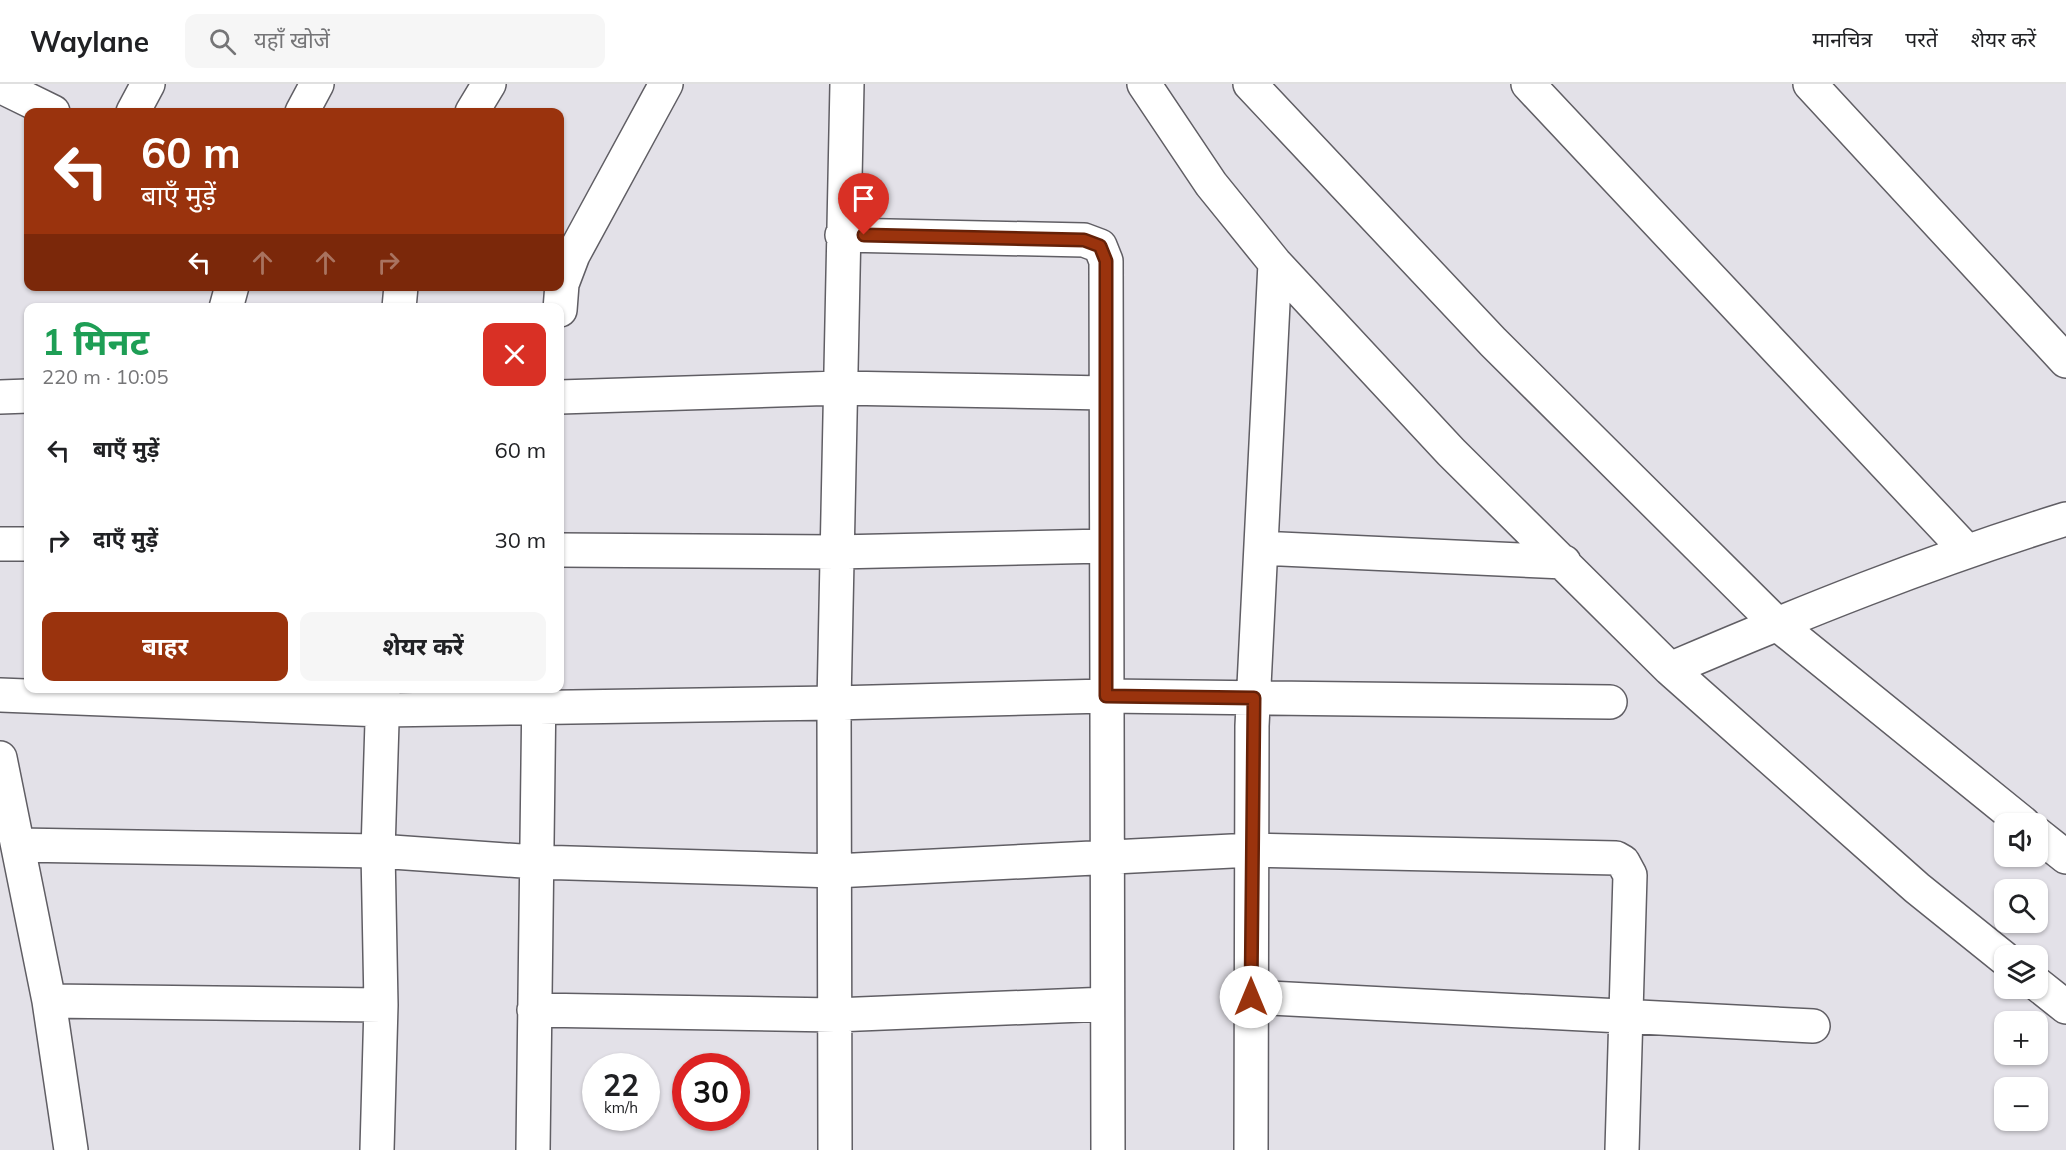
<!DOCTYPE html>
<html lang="hi">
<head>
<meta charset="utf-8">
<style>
  body { margin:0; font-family:Mulish,"Noto Sans Devanagari",sans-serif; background:#f6f6f6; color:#202124; height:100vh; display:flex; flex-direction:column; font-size:22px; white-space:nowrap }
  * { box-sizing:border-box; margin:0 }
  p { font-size:20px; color:#757577 }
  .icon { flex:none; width:33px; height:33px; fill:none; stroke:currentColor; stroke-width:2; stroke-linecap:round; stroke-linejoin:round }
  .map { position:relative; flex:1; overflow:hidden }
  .panel { position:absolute; left:24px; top:219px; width:540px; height:390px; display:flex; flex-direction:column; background:#fff; border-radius:12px; box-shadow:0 2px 4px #0004 }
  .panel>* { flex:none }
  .banner { position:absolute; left:24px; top:24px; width:540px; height:183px; border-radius:12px; box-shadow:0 2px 4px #0004; background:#9a330d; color:#fff; overflow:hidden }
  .tools { position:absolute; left:1994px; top:729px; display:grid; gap:12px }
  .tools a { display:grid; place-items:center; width:54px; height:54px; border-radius:12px; background:#fff; box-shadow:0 2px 4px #0004; font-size:30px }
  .speed { position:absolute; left:582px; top:969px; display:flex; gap:12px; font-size:30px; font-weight:700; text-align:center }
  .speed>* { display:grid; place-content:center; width:78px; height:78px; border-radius:50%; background:#fff; box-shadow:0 2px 4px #0004; line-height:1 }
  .speed small { font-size:15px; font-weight:400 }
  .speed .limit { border:9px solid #d22; background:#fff; color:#111 }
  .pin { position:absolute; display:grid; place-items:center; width:51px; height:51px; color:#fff; margin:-62px -26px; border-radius:50% 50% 50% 0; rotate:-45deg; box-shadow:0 0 6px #0007 }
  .pin .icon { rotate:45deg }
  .me { position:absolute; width:66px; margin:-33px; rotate:0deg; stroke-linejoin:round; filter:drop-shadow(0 0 4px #0008) }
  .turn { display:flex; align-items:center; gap:21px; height:126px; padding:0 18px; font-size:27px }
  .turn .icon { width:78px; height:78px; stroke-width:2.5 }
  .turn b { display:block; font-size:42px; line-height:51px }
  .lanes { display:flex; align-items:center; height:57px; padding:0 18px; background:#0003; justify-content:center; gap:30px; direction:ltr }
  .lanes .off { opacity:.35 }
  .round { display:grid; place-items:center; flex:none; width:63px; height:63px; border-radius:12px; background:#f6f6f6 }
  .headline { display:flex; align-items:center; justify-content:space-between; height:102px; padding:0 18px }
  h1 { font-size:36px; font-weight:700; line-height:45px; color:#1e9e55 }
  .action { display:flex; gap:12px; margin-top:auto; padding:12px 18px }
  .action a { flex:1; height:69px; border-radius:12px; background:#9a330d; color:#fff; font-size:24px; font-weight:700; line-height:69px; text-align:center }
  .action a+a { background:#f6f6f6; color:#202124 }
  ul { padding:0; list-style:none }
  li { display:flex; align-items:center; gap:18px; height:90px; padding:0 18px }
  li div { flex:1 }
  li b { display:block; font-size:22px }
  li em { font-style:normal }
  header { display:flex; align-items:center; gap:36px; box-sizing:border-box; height:84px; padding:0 30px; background:#fff; border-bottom:2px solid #e0e0e0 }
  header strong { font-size:28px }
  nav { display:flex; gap:33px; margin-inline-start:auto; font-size:21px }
  .search { width:420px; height:54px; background:#f6f6f6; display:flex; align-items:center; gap:15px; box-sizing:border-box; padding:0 21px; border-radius:12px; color:#757577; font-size:22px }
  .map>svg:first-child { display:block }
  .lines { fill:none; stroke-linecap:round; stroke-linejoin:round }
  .minor-casing { stroke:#605e64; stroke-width:36 }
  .minor { stroke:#fff; stroke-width:33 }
  .route-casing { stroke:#642108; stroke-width:15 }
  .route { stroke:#9a330d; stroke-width:10 }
</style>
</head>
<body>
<header>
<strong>Waylane</strong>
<div class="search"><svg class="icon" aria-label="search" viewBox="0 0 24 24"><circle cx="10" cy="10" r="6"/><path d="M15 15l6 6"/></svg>यहाँ खोजें</div>
<nav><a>मानचित्र</a><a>परतें</a><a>शेयर करें</a></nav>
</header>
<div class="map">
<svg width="2066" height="1066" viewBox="0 0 2066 1066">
  <rect width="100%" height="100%" fill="#e3e1e8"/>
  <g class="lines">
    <!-- minor casing -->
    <g class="minor-casing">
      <path id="minor" d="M1144,0L1211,100L1275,179L1451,368L1670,585L1917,804L2004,874
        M1250,0L1493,258L1776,539L2024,740
        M1528,0L1966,466
        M1810,0L2066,277
        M0,2L53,28
        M133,28L148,0
        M302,28L317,0
        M472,28L489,0
        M842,151L1084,156L1100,162L1106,177L1108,1066
        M226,224L232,202
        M399,224L401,202
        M560,226L562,200L573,171L666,0
        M0,313L28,312
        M560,313L839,304L1105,309
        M0,460H28
        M1261,464L1564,478
        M560,466L836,468L1106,462
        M1670,585C1801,529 1930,477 2066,435
        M0,611L382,626L834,619L1106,612L1610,618
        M0,674L49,917L71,1066
        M2037,750L2066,773
        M18,761L378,767L536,778L835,787L1252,766L1616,774L1623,778L1630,791L1622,1066
        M2037,900L2066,923
        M1251,913L1813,942
        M49,917L381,921
        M534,926L835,931L1107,920
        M377,1066L381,921L378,767L383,606
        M533,1066L539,604
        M835,1066L834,619L847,0
        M1251,1066L1252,642L1275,179"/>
    </g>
    <!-- minor -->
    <use href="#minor" class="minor"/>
  </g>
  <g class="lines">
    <!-- route casing -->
    <g class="route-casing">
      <path id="route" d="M864,151L1084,156L1100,162L1106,177V612L1254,614L1251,913"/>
    </g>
    <!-- route -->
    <use href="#route" class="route"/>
  </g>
</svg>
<div class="tools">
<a><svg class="icon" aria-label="sound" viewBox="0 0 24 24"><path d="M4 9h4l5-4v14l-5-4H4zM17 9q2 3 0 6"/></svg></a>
<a><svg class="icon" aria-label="search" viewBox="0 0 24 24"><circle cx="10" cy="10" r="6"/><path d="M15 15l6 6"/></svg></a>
<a><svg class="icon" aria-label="layers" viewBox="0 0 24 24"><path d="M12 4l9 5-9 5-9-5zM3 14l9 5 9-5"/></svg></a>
<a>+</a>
<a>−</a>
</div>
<div class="speed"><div>22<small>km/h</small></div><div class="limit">30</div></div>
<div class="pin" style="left:864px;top:151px;background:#d93025"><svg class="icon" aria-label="arrive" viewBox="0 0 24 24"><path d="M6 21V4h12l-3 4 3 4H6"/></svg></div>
<svg class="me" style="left:1251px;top:913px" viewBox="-20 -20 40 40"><circle r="19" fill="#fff"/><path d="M0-13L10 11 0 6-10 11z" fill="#9a330d"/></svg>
<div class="banner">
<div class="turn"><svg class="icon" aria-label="left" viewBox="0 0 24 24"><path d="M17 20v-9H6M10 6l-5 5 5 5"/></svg><div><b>60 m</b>बाएँ मुड़ें</div></div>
<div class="lanes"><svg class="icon" aria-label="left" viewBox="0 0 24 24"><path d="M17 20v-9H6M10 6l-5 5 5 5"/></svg><svg class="icon off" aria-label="ahead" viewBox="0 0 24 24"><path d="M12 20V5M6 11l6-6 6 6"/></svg><svg class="icon off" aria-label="ahead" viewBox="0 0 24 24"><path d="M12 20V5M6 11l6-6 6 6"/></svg><svg class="icon off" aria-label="right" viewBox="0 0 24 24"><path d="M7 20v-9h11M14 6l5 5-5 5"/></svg></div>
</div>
<section class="panel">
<div class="headline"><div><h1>1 मिनट</h1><p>220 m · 10:05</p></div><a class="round" style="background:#d93025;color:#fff"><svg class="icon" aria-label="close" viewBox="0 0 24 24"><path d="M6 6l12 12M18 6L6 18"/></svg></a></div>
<ul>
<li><svg class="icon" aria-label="left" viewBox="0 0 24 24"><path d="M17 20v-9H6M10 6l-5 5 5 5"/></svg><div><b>बाएँ मुड़ें</b></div><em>60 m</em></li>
<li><svg class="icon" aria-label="right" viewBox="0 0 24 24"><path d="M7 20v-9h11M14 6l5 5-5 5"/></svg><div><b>दाएँ मुड़ें</b></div><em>30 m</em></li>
</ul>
<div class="action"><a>बाहर</a><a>शेयर करें</a></div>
</section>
</div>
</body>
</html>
